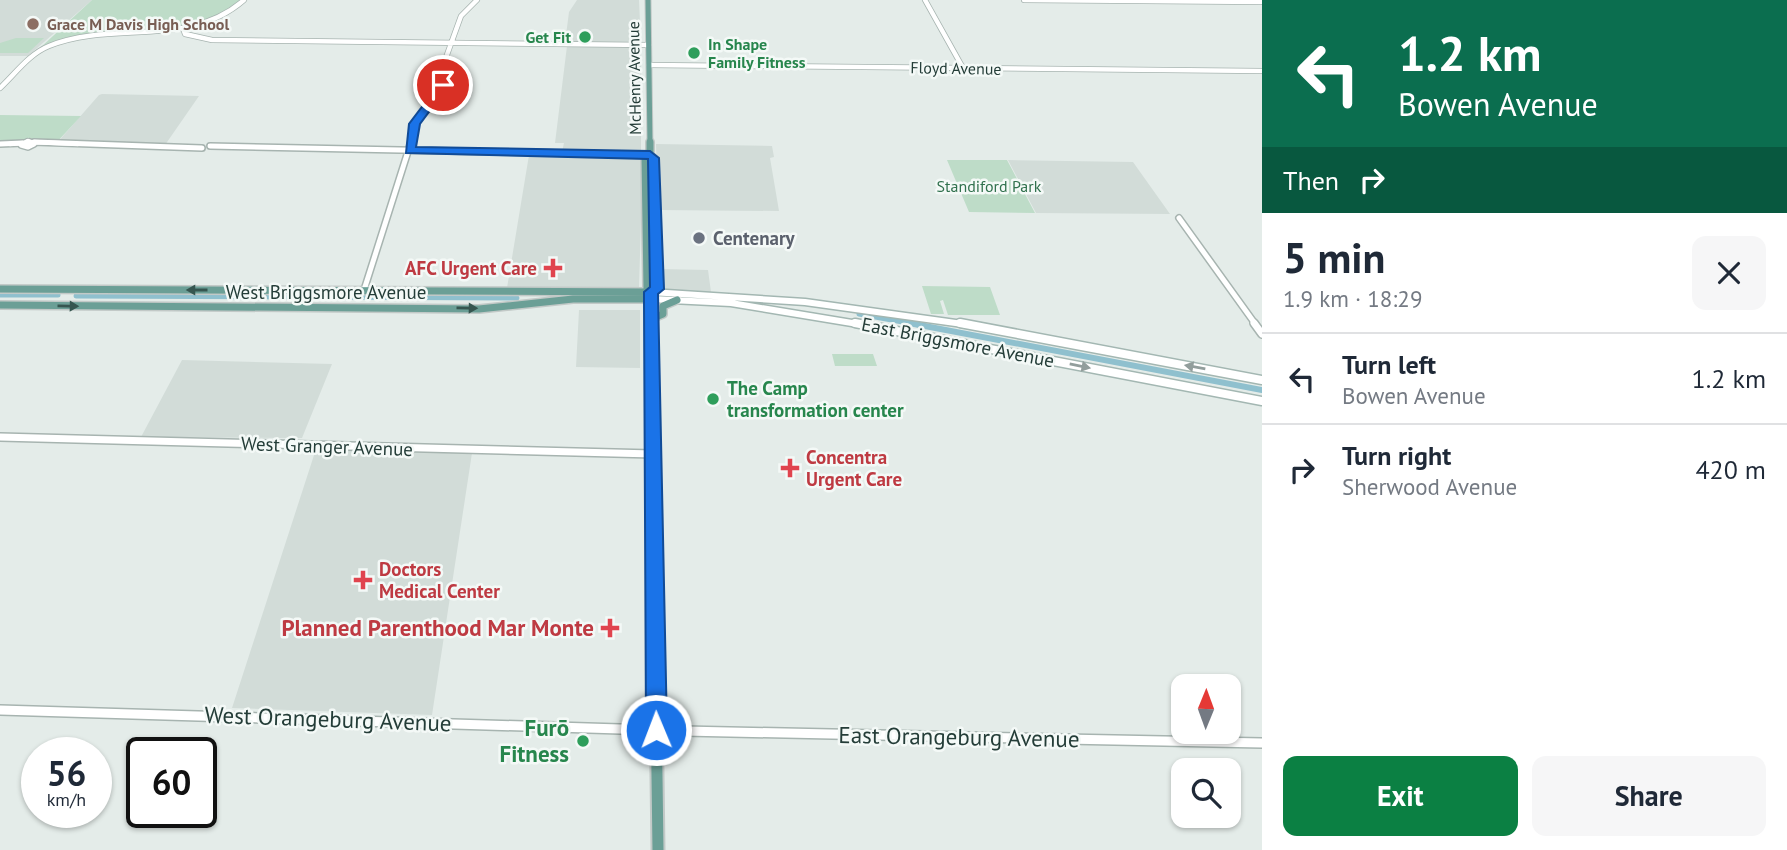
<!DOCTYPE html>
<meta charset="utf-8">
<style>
body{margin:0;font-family:"PT Sans",sans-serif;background:#f6f6f7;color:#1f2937;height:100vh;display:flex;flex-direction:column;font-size:26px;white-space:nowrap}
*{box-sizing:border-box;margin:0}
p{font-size:23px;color:#747a83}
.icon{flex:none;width:38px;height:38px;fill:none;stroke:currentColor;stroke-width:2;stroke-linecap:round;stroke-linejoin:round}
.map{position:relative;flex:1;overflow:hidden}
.drawer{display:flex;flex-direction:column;background:#fff;width:525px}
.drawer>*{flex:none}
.guide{background:#0b6e4f;color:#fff;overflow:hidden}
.needle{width:46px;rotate:1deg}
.fabs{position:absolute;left:1171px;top:674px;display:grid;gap:14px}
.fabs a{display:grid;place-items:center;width:70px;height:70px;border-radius:14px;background:#fff;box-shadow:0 2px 5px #0004;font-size:35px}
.speed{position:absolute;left:21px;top:737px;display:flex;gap:14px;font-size:35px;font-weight:700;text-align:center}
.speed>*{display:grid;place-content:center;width:91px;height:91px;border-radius:50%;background:#fff;box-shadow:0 2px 5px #0004;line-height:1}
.speed small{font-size:18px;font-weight:400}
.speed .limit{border:4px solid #111;border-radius:10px;background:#fff;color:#111}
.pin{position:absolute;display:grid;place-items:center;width:60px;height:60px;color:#fff;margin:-30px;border:4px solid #fff;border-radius:50%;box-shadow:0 2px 7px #0007}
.me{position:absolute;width:77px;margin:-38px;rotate:359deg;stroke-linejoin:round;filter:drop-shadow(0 0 5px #0008)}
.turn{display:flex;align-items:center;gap:24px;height:147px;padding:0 21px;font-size:32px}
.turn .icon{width:91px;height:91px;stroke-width:2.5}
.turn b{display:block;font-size:49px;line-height:60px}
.then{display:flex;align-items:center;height:66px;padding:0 21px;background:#0003;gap:14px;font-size:26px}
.round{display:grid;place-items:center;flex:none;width:74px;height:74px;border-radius:14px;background:#f6f6f7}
.head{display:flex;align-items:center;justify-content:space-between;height:119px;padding:0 21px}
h1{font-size:42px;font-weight:600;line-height:52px}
.cta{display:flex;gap:14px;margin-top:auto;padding:14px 21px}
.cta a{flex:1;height:80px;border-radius:14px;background:#0b8043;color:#fff;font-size:28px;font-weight:600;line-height:80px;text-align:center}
.cta a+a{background:#f6f6f7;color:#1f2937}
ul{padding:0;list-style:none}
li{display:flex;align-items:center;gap:21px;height:91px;padding:0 21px;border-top:2px solid #e0e1e3}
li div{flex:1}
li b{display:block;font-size:26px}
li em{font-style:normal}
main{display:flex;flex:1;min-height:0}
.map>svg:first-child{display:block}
.built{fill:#d2dcd8}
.green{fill:#bedcc8}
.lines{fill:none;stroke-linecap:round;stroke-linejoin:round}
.canal-far1{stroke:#8fc0ce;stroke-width:5}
.canal{stroke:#8fc0ce;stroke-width:6}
.tertiary-far3-casing{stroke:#a7b4b0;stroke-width:6}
.tertiary-far2-casing{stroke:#a7b4b0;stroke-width:8}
.tertiary-far1-casing{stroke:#a7b4b0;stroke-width:10}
.tertiary-casing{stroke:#a7b4b0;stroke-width:12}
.secondary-far1-casing{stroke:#a3b7b2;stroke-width:9}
.secondary-casing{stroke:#a3b7b2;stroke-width:11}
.primary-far3-casing{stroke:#c2c9c7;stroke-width:7}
.primary-far2-casing{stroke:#c2c9c7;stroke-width:10}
.primary-far1-casing{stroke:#c2c9c7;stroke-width:12}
.primary-casing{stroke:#c2c9c7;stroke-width:15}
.tertiary-far3{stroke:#fff;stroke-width:4.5}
.tertiary-far2{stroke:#fff;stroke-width:5}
.tertiary-far1{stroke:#fff;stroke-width:7}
.tertiary{stroke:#fff;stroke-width:9}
.secondary-far1{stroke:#fff;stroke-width:6}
.secondary{stroke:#fff;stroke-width:8}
.primary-far3{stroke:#6b9f96;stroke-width:5}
.primary-far2{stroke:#6b9f96;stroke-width:7}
.primary-far1{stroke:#6b9f96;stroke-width:9}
.primary{stroke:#6b9f96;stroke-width:11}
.oneway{fill:#365650}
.oneway2{fill:#929e9c}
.route{fill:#1a73e8;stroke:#114b97;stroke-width:2}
.education-dot{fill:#8d6e63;stroke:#f4f9f7;stroke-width:2.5}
.leisure-dot{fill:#2e9e5b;stroke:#f4f9f7;stroke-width:2.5}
.worship-dot{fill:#6b7280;stroke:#f4f9f7;stroke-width:2.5}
.health-dot{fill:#e0444e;stroke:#f4f9f7;stroke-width:2.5}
.labels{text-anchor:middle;stroke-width:5;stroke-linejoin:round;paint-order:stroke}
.far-education-label{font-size:16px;font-weight:bold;fill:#785e54;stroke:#f4f9f7;text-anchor:start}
.far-leisure-label{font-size:16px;font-weight:bold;fill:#27864d;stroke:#f4f9f7;text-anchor:end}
.far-street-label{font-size:16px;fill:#243d38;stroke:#f4f9f7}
.far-park-label{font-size:16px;fill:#31714e;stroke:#f4f9f7}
.worship-label{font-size:19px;font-weight:bold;fill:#5b616d;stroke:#f4f9f7;text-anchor:start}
.health-label{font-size:19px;font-weight:bold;fill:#be3a42;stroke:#f4f9f7;text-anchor:start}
.street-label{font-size:19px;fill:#243d38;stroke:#f4f9f7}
.leisure-label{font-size:19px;font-weight:bold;fill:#27864d;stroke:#f4f9f7;text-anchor:start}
.near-health-label{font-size:23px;font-weight:bold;fill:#be3a42;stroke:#f4f9f7;text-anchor:end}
.near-street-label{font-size:23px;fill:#243d38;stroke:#f4f9f7}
.near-leisure-label{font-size:23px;font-weight:bold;fill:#27864d;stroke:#f4f9f7;text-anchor:end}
</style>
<main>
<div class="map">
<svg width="1262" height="850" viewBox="0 0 1262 850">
<rect width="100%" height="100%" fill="#e4ece9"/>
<path class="built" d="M0 0H92L28 56H0Z
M577 0H639L641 44 565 43 569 12Z
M567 46 641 47V153L562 152 564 143H555Z
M99 95 102 94 199 96 165 145 56 144Z
M656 144 772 146 774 157 770 158 779 211 658 210Z
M529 155 643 157 639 288H507Z
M1008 160 1133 162 1170 214 1036 213Z
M659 269 708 270 711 292 660 290Z
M579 310H640V368L576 367Z
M182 360 332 364 302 438 141 437Z
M316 449 472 453 432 715 232 708Z"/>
<path class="green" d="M92 0H241C211 37 136 27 92 33 74 35 57 42 40 48Z
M16 38H44L28 53H0V43Z
M0 115 81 116 56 143H0Z
M947 160H1007L1035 213 969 212Z
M922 286 990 287 1000 315H948L943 300 940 301 944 314H931Z
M832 354H873L877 366H835Z"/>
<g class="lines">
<path class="canal-far1" d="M0 295H58
M76 296 517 298
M859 314 919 325"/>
<path class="canal" d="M909 323 1262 390"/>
<g class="tertiary-far3-casing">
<path id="tertiary-far3" d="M925 0 963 68
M1024 0 1262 2
M183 28 185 34 212 40 649 45
M649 65 1262 71
M0 88C15 74 29 54 49 46 113 20 188 49 244 0
M34 142 78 144
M10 144 23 143
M23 144 28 141 33 144
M411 144 414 124 443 85 444 63 461 16 477 0"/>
</g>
<g class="tertiary-far2-casing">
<path id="tertiary-far2" d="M27 142 21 145 28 147 34 144 30 142
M34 142 202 148
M0 144 23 143
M210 146 650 155
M1179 218 1256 325
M364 290 411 142"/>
</g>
<g class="tertiary-far1-casing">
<path id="tertiary-far1" d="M1254 323 1262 334
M0 437 653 454"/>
</g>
<g class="tertiary-casing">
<path id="tertiary" d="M0 710 684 731 1262 743"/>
</g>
<g class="secondary-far1-casing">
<path id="secondary-far1" d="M651 292 805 302 970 325
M651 299 731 303 864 325"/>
</g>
<g class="secondary-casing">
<path id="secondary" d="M855 323 1262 401
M960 323 1262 380"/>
</g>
<g class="primary-far3-casing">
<path id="primary-far3" d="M648 0 650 144"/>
</g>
<g class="primary-far2-casing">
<path id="primary-far2" d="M650 142V155L653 158 657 289 651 292
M650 155 645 158 647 288 651 292V325
M0 289 651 292
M0 305 479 309 573 299H651
M651 319 663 314V306L677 300"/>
</g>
<g class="primary-far1-casing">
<path id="primary-far1" d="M651 323 654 556"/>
</g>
<g class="primary-casing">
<path id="primary" d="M654 555 658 850"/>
</g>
<use href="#tertiary-far3" class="tertiary-far3"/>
<use href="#tertiary-far2" class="tertiary-far2"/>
<use href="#tertiary-far1" class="tertiary-far1"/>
<use href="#tertiary" class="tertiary"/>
<use href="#secondary-far1" class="secondary-far1"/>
<use href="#secondary" class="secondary"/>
<use href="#primary-far3" class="primary-far3"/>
<use href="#primary-far2" class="primary-far2"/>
<use href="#primary-far1" class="primary-far1"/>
<use href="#primary" class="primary"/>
</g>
<defs><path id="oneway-solid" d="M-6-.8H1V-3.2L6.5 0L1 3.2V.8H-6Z" transform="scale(1.75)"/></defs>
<g class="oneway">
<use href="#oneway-solid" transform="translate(197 290) rotate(-180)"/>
<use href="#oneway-solid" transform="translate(68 306) rotate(1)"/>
<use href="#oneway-solid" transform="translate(467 308) rotate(1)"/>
</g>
<g class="oneway2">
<use href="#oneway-solid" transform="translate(1080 366) rotate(11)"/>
<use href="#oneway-solid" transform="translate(1195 367) rotate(-170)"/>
</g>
<path class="route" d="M443 82 449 85 420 124 416 147 650 151 659 158 664 289 658 294 667 730 664 736 656 739 649 736 646 730 644 301V292L650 287 648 159 406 153 409 124 440 83Z"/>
<circle class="education-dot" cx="33" cy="24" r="7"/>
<g class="leisure-dot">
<circle cx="585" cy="37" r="7"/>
<circle cx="694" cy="53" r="7"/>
<circle cx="713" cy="399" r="7"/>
<circle cx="583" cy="741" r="7"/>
</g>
<circle class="worship-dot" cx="699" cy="238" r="7"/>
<g class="health-dot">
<path d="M549.5 257.5h7v7h7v7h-7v7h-7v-7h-7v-7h7z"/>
<path d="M786.5 457.5h7v7h7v7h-7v7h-7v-7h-7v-7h7z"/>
<path d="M359.5 569.5h7v7h7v7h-7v7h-7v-7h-7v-7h7z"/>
<path d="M606.5 617.5h7v7h7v7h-7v7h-7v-7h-7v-7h7z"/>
</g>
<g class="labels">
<g class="far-education-label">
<text x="47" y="30">Grace M Davis High School</text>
</g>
<g class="far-leisure-label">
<text x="571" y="43">Get Fit</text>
<text x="708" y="50" text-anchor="start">In Shape<tspan x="708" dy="18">Family Fitness</tspan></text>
</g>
<g class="far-street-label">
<text transform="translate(956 68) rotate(1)" y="6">Floyd Avenue</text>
<text transform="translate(634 78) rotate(-91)" y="6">McHenry Avenue</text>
</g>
<g class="far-park-label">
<text x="989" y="192">Standiford Park</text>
</g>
<g class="worship-label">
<text x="713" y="245">Centenary</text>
</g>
<g class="health-label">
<text x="537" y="275" text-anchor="end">AFC Urgent Care</text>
<text x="806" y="464">Concentra<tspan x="806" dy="22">Urgent Care</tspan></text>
<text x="379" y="576">Doctors<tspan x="379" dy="22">Medical Center</tspan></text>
</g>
<g class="street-label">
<text x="326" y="299">West Briggsmore Avenue</text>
<text transform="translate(958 342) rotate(11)" y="7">East Briggsmore Avenue</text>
<text transform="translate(327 446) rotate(2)" y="7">West Granger Avenue</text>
</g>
<g class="leisure-label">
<text x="727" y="395">The Camp<tspan x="727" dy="22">transformation center</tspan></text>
</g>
<g class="near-health-label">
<text x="594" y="636">Planned Parenthood Mar Monte</text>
</g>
<g class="near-street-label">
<text transform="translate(328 719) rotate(2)" y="8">West Orangeburg Avenue</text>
<text transform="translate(959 737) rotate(1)" y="8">East Orangeburg Avenue</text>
</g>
<g class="near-leisure-label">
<text x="569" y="736">Furō<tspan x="569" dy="26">Fitness</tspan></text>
</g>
</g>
</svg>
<div class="fabs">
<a><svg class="needle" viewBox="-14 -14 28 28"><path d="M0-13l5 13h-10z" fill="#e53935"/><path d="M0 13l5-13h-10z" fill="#747a83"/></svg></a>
<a><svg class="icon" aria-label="search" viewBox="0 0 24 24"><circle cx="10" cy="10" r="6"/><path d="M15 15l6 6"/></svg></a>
</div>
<div class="speed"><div>56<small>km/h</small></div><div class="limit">60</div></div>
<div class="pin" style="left:443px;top:85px;background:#d93025"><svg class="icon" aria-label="arrive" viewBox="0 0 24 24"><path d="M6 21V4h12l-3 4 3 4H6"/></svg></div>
<svg class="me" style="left:656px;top:730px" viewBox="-20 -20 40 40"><circle r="17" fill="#1a73e8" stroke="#fff" stroke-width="3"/><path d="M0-11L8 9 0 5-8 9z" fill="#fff"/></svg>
</div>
<section class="drawer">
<div class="guide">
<div class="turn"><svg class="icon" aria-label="left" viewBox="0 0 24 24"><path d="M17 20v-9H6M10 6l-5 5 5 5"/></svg><div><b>1.2 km</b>Bowen Avenue</div></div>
<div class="then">Then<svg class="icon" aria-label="right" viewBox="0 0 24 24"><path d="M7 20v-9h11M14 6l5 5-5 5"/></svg></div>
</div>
<div class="head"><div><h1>5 min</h1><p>1.9 km · 18:29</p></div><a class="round"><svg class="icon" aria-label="close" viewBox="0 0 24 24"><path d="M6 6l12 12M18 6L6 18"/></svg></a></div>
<ul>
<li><svg class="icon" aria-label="left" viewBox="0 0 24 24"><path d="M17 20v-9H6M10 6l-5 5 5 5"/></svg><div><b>Turn left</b><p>Bowen Avenue</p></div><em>1.2 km</em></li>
<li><svg class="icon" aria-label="right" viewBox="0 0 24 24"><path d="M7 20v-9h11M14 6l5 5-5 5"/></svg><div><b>Turn right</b><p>Sherwood Avenue</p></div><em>420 m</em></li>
</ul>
<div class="cta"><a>Exit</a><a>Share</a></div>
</section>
</main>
